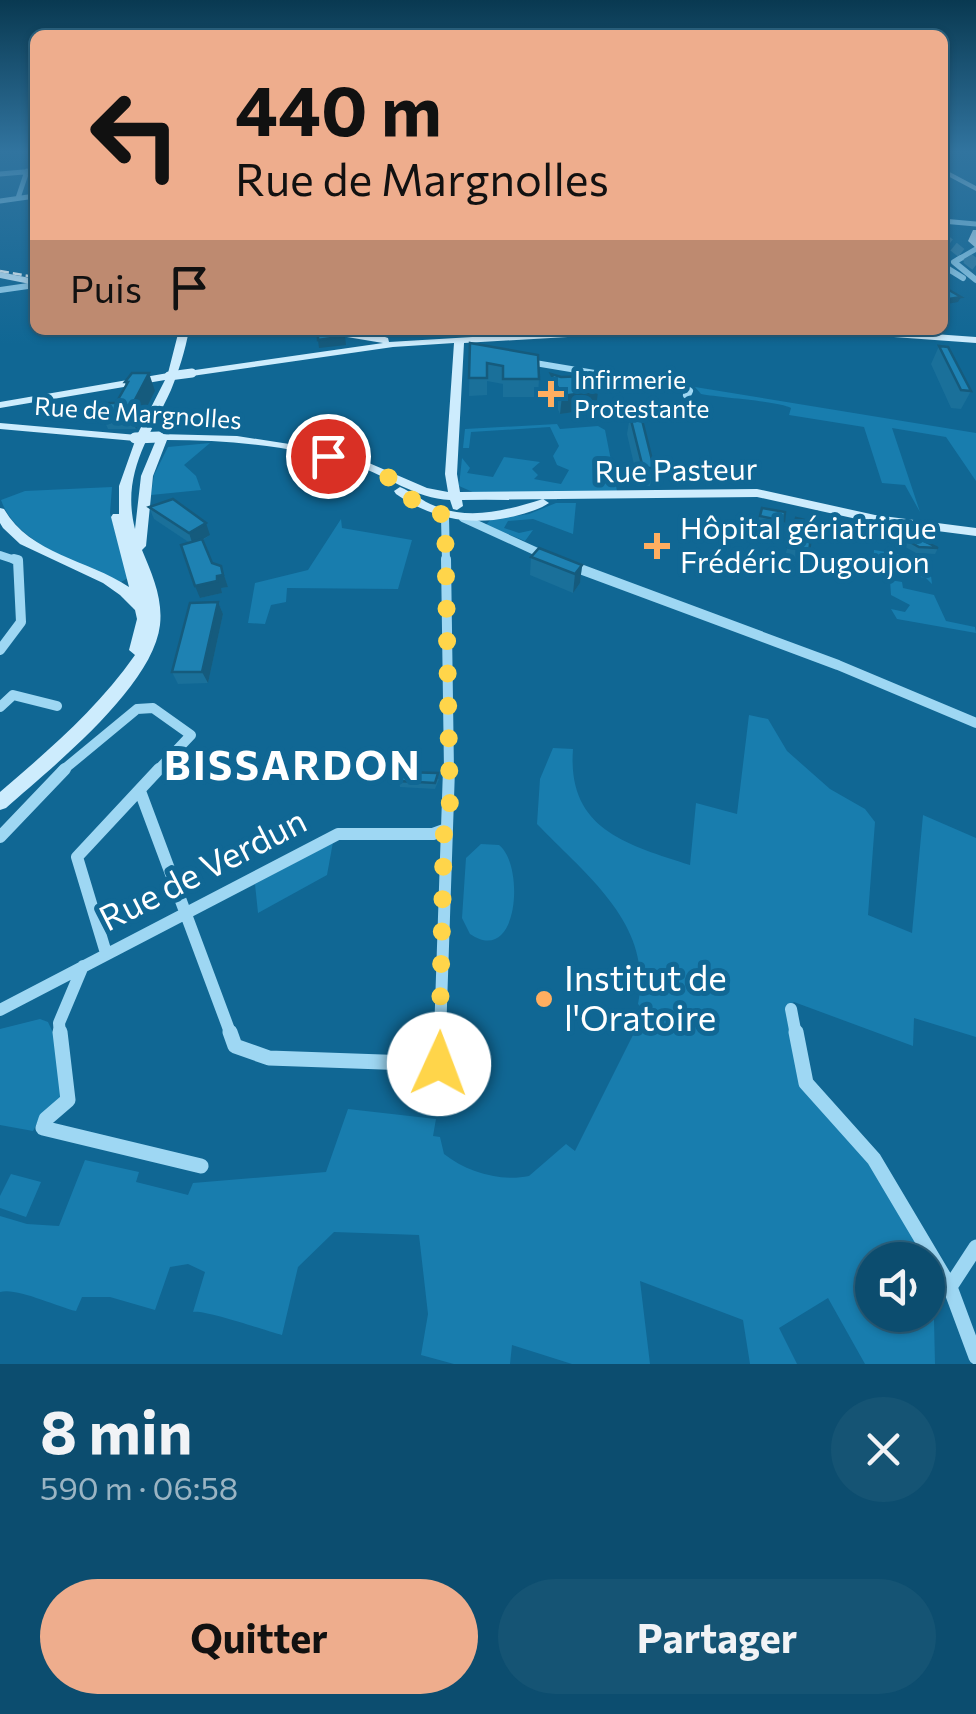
<!DOCTYPE html>
<html lang="fr">
<meta charset="utf-8">
<style>
body{margin:0;font-family:Commissioner,sans-serif;background:#155474;color:#f1f3f6;height:100vh;display:flex;flex-direction:column;font-size:38px;white-space:nowrap}
*{box-sizing:border-box;margin:0}
p{font-size:32px;color:#9ab4c3}
.icon{flex:none;width:55px;height:55px;fill:none;stroke:currentColor;stroke-width:2;stroke-linecap:round;stroke-linejoin:round}
.map{position:relative;height:1364px;overflow:hidden}
.sheet{display:flex;flex-direction:column;background:#0c4d6f;flex:1}
.sheet>*{flex:none}
.top-card{position:absolute;left:30px;top:30px;width:918px;height:305px;border-radius:15px;box-shadow:0 2px 8px #0004,0 0 0 2px #2c6482;background:#eead8d;color:#111;overflow:hidden}
.buttons{position:absolute;left:855px;top:1242px;display:grid;gap:20px}
.buttons a{display:grid;place-items:center;width:90px;height:90px;border-radius:50%;background:#0c4d6f;box-shadow:0 2px 8px #0004,0 0 0 2px #2c6482;font-size:50px}
.pin{position:absolute;display:grid;place-items:center;width:85px;height:85px;color:#fff;margin:-42px;border:5px solid #fff;border-radius:50%;box-shadow:0 2px 10px #0007}
.me{position:absolute;width:110px;margin:-55px;rotate:2deg;stroke-linejoin:round;filter:drop-shadow(0 0 8px #0008)}
.turn{display:flex;align-items:center;gap:35px;height:210px;padding:0 40px;font-size:45px}
.turn .icon{width:130px;height:130px;stroke-width:2.5}
.turn b{display:block;font-size:70px;line-height:85px}
.then{display:flex;align-items:center;height:95px;padding:0 40px;background:#0003;gap:20px;font-size:38px}
.round{display:grid;place-items:center;flex:none;width:105px;height:105px;border-radius:52px;background:#155474}
.head{display:flex;align-items:center;justify-content:space-between;height:170px;padding:0 40px}
h1{font-size:60px;font-weight:700;line-height:75px}
.cta{display:flex;gap:20px;margin-top:auto;padding:20px 40px}
.cta a{flex:1;height:115px;border-radius:60px;background:#eead8d;color:#111;font-size:40px;font-weight:700;line-height:115px;text-align:center}
.cta a+a{background:#155474;color:#f1f3f6}
.map>svg:first-child{display:block}
.green{fill:#187dae}
.lines{fill:none;stroke-linecap:round;stroke-linejoin:round}
.highway-tunnel-far1{stroke:#347ea4;stroke-width:10;stroke-dasharray:10 5;stroke-linecap:butt}
.highway-tunnel{stroke:#347ea4;stroke-width:12;stroke-dasharray:12 6;stroke-linecap:butt}
.street-far5{stroke:#9ed7f3;stroke-width:5}
.street-far4{stroke:#9ed7f3;stroke-width:6}
.street-far3{stroke:#9ed7f3;stroke-width:8}
.street-far2{stroke:#9ed7f3;stroke-width:10}
.street-far1{stroke:#9ed7f3;stroke-width:12}
.street{stroke:#9ed7f3;stroke-width:15}
.secondary{fill:#cdecfd;fill-rule:evenodd}
.rail{stroke:#fff;stroke-width:2.5;stroke-dasharray:9 4;stroke-linecap:butt}
.secondary-bridge-far1{stroke:#cdecfd;stroke-width:9}
.secondary-bridge{stroke:#cdecfd;stroke-width:11}
.wall{fill:#1a709a}
.shaded-wall{fill:#155b7d}
.building{fill:#1e82b3;stroke:#155b7d;stroke-width:2.5}
.route{stroke:#ffd54a;stroke-width:18;stroke-dasharray:0 32.4}
.poi-dot{fill:#ffae60;stroke:#106794;stroke-width:4}
.labels{text-anchor:middle;stroke-width:10;stroke-linejoin:round;paint-order:stroke}
.far-poi-label{font-size:25px;fill:#fff;stroke:#106794;text-anchor:start}
.far-street-label{font-size:25px;fill:#fff;stroke:#106794}
.street-label{font-size:30px;fill:#fff;stroke:#106794}
.poi-label{font-size:30px;fill:#fff;stroke:#106794;text-anchor:start}
.near-street-label{font-size:35px;fill:#fff;stroke:#106794}
.near-poi-label{font-size:35px;fill:#fff;stroke:#106794;text-anchor:start}
.district-label{font-size:40px;font-weight:bold;letter-spacing:2.5px;fill:#fff;stroke:#106794}
</style>
<div class="map">
<svg width="976" height="1364" viewBox="0 0 976 1364">
<rect width="100%" height="100%" fill="#106794"/>
<path class="green" d="M695 387 976 433V481L946 437 892 428 920 512 905 485 882 483 864 427 789 415 791 408C779 401 722 398 701 394Z
M557 424 560 429 598 426 605 430 617 491 475 493 459 486 462 458 470 468 467 473 493 477 504 457 540 462 532 469 538 475 534 479 561 484 569 470 557 465 553 456 559 446 550 427 471 432 469 448H463L465 429Z
M210 443 184 465 196 476 201 490 151 495 154 475 168 447Z
M112 487 110 513 128 578 121 582C81 564 16 544 1 500L25 491Z
M556 503H576L573 534 533 519 508 521 504 528 519 533 533 530 525 541 486 525 490 520 529 514Z
M341 519 342 528 412 540 398 589 287 588 286 602 271 605 265 624 248 623 255 583 308 570Z
M874 550 929 559 932 584 926 578 881 570 879 577 873 576Z
M890 580 902 582 903 588 934 595 946 621 975 627 976 633 897 619 891 609 905 612 910 605 891 595Z
M749 715 768 719 787 751 830 789 865 809 875 822 868 915 912 933 923 815 976 838V1037L914 1018 913 1046 794 1002 785 1007 801 1080 855 1141 923 1254V1260H872V1315H928V1284L934 1320 935 1364H865L828 1298 779 1328 797 1364H750L743 1320 640 1281 650 1364H572L512 1345 510 1364H454L421 1355 428 1314 419 1235 334 1232 298 1267 282 1335C263 1330 206 1310 193 1312L205 1272 188 1264 170 1267 155 1310 110 1297H82L76 1311C55 1306 16 1287 0 1292V1216L27 1224 59 1226 85 1160 139 1172 136 1182 188 1195 193 1183 326 1172 348 1109 436 1119 433 1136 440 1137 444 1154C467 1172 500 1182 529 1176L566 1144 575 1151 645 1011 638 1004C654 925 587 876 537 824L540 779 553 748 573 749C567 829 625 844 690 865L696 803 737 814Z
M333 842 327 875 258 913 255 884Z
M481 844 499 845C525 865 519 967 470 934L462 918 466 858Z
M40 1019 48 1022 56 1039 63 1097 42 1114 33 1131 0 1125V1029Z
M11 1174 41 1182 26 1217 0 1208V1196Z"/>
<g class="lines">
<path class="highway-tunnel-far1" d="M942 237 970 260"/>
<path class="highway-tunnel" d="M967 258 976 265"/>
<path class="street-far5" d="M0 174 35 171
M18 198 27 171
M0 201 35 196
M942 221 976 224
M957 260 976 249"/>
<path class="street-far4" d="M961 258 954 262 976 280
M942 265 963 278
M0 290 35 285
M529 362 684 388 688 394"/>
<path class="street-far3" d="M687 395 689 391
M445 517 446 561
M463 518 546 556
M0 555 18 561"/>
<path class="street-far2" d="M446 559 449 771
M572 566 838 665 976 723
M0 650 21 622 18 560 14 559
M0 707 13 695 57 706
M62 771 137 709 153 708 191 735 157 771"/>
<path class="street-far1" d="M140 791 231 1035
M0 837 65 769
M106 953 77 857 159 769
M791 1009 796 1035
M0 1010 338 834H433L444 830
M60 1035 59 1023 83 966
M440 1035 449 769"/>
<path class="street" d="M60 1032 68 1100 46 1119 43 1128 201 1166
M230 1032 235 1046 269 1058 439 1064 440 1032
M796 1032 806 1083 874 1159 950 1287 976 1357
M950 1287 976 1247"/>
<path class="secondary" d="M942 168 976 186V191L942 173Z
M973 230H976V248L968 241Z
M0 272 35 279V285L0 278Z
M179 330H189C185 351 179 370 171 390 149 438 121 474 135 529L141 476 156 440 153 437 159 434 237 436 315 448 369 463 427 488 448 492 445 474 454 343 393 347 192 376 188 375V371L383 343 323 333 318 330H341L385 337 388 338 389 342 587 330H641L636 333 464 343 457 474 460 492 757 489 875 515 976 528V536L875 523 757 497 462 500 463 506 457 510 453 509 450 500C416 499 386 475 354 465 294 446 230 440 167 440L153 476 146 546 142 550C152 574 163 598 160 625 153 687 51 768 6 808L0 810V792C49 750 97 709 135 655L129 650 137 619 135 610 120 595 103 583 20 544 3 528 0 523V508L4 509C31 555 87 559 129 587L111 517 113 514H119V486L135 441 0 429V423L137 435 165 380 0 408V402L168 373Z
M834 330H878L976 337V343L839 333Z
M400 487C412 492 422 501 435 506 471 521 507 510 543 499L549 503C540 509 530 512 519 515 474 527 434 520 396 494L394 491Z"/>
<path class="rail" d="M0 271 35 277"/>
<path class="secondary-bridge-far1" d="M169 376 192 373"/>
<path class="secondary-bridge" d="M135 438 159 437"/>
</g>
<path class="wall" d="M470 343 539 379 538 397H503V384L487 381V395L469 396Z
M939 346 971 391 961 409 951 408 931 364Z
M551 374 596 409 560 414 550 392Z
M125 382 155 391 136 429H108L100 411 116 403 126 386Z
M630 416 654 468 650 486H639L627 434Z
M149 507 210 535 203 540 212 563 221 566 228 587 221 588 222 593 200 598 190 543 154 519Z
M762 508 784 521 780 530 757 525Z
M796 518 809 552 805 561 785 556Z
M903 538 938 548 935 554 916 553 900 544Z
M531 557 582 565 580 583 573 593 530 575Z
M218 602 223 614 208 683 178 684 172 672Z
M439 779 435 789 400 787 399 781Z"/>
<path class="shaded-wall" d="M961 297 958 302 947 304 949 299Z
M345 336 346 345 319 348 318 340Z
M149 373 155 391 136 429 129 411Z
M598 391 596 409 560 414 562 396Z
M206 523 210 535 193 545 189 533Z
M582 565 580 583 573 593 575 574Z
M221 566 228 587 221 588 222 593 200 598 195 586 217 576Z
M218 602 223 614 208 683 202 672Z"/>
<path class="building" d="M942 286 961 297 949 299 942 294Z
M318 330 345 332V336L318 340Z
M470 343 538 355 539 379H503V366L487 363V378H469Z
M939 346 948 347 971 391 961 390Z
M132 373H149L129 411H100L106 403H116L128 382H125Z
M551 374 561 377 590 376 598 391 562 396Z
M630 416H641L654 468H643Z
M173 499 206 523 189 533 149 507Z
M762 508 785 512 784 521 760 516Z
M796 518 813 522 809 552 788 547Z
M903 538 920 539 938 548 919 547Z
M202 539 212 563 221 566 223 575 217 576V581L195 586 181 545Z
M539 548 582 565 575 574 531 557Z
M218 602 202 672H172L190 603Z
M401 772 438 773 435 783 399 781Z"/>
<linearGradient id="sky" x2="0" y2="1"><stop stop-color="#093951"/><stop offset="0.44" stop-color="#31749f"/><stop offset="1" stop-color="#31749f" stop-opacity="0"/></linearGradient>
<rect width="976" height="344" fill="url(#sky)"/>
<g class="lines">
<path class="route" d="M328 456 384 473 409 498 445 516 450 814 444 830 439 1064"/>
</g>
<g class="poi-dot">
<path d="M546 379h10v10h10v10h-10v10h-10v-10h-10v-10h10z"/>
<path d="M652 531h10v10h10v10h-10v10h-10v-10h-10v-10h10z"/>
<circle cx="544" cy="999" r="10"/>
</g>
<g class="labels">
<g class="far-poi-label">
<text x="574" y="389">Infirmerie<tspan x="574" dy="29">Protestante</tspan></text>
</g>
<g class="far-street-label">
<text transform="translate(138 413) rotate(4)" y="9">Rue de Margnolles</text>
</g>
<g class="street-label">
<text transform="translate(676 471) rotate(-1)" y="10">Rue Pasteur</text>
</g>
<g class="poi-label">
<text x="680" y="539">Hôpital gériatrique<tspan x="680" dy="34">Frédéric Dugoujon</tspan></text>
</g>
<g class="near-street-label">
<text transform="translate(203 870) rotate(-27)" y="12">Rue de Verdun</text>
</g>
<g class="near-poi-label">
<text x="564" y="991">Institut de<tspan x="564" dy="40">l'Oratoire</tspan></text>
</g>
<g class="district-label">
<text x="293" y="780">BISSARDON</text>
</g>
</g>
</svg>
<div class="buttons">
<a><svg class="icon" aria-label="sound" viewBox="0 0 24 24"><path d="M4 9h4l5-4v14l-5-4H4zM17 9q2 3 0 6"/></svg></a>
</div>
<div class="pin" style="left:328px;top:456px;background:#d93025"><svg class="icon" aria-label="arrive" viewBox="0 0 24 24"><path d="M6 21V4h12l-3 4 3 4H6"/></svg></div>
<svg class="me" style="left:439px;top:1064px" viewBox="-20 -20 40 40"><circle r="19" fill="#fff"/><path d="M0-13L10 11 0 6-10 11z" fill="#ffd54a"/></svg>
<div class="top-card">
<div class="turn"><svg class="icon" aria-label="left" viewBox="0 0 24 24"><path d="M17 20v-9H6M10 6l-5 5 5 5"/></svg><div><b>440 m</b>Rue de Margnolles</div></div>
<div class="then">Puis<svg class="icon" aria-label="arrive" viewBox="0 0 24 24"><path d="M6 21V4h12l-3 4 3 4H6"/></svg></div>
</div>
</div>
<section class="sheet">
<div class="head"><div><h1>8 min</h1><p>590 m · 06:58</p></div><a class="round"><svg class="icon" aria-label="close" viewBox="0 0 24 24"><path d="M6 6l12 12M18 6L6 18"/></svg></a></div>
<div class="cta"><a>Quitter</a><a>Partager</a></div>
</section>
